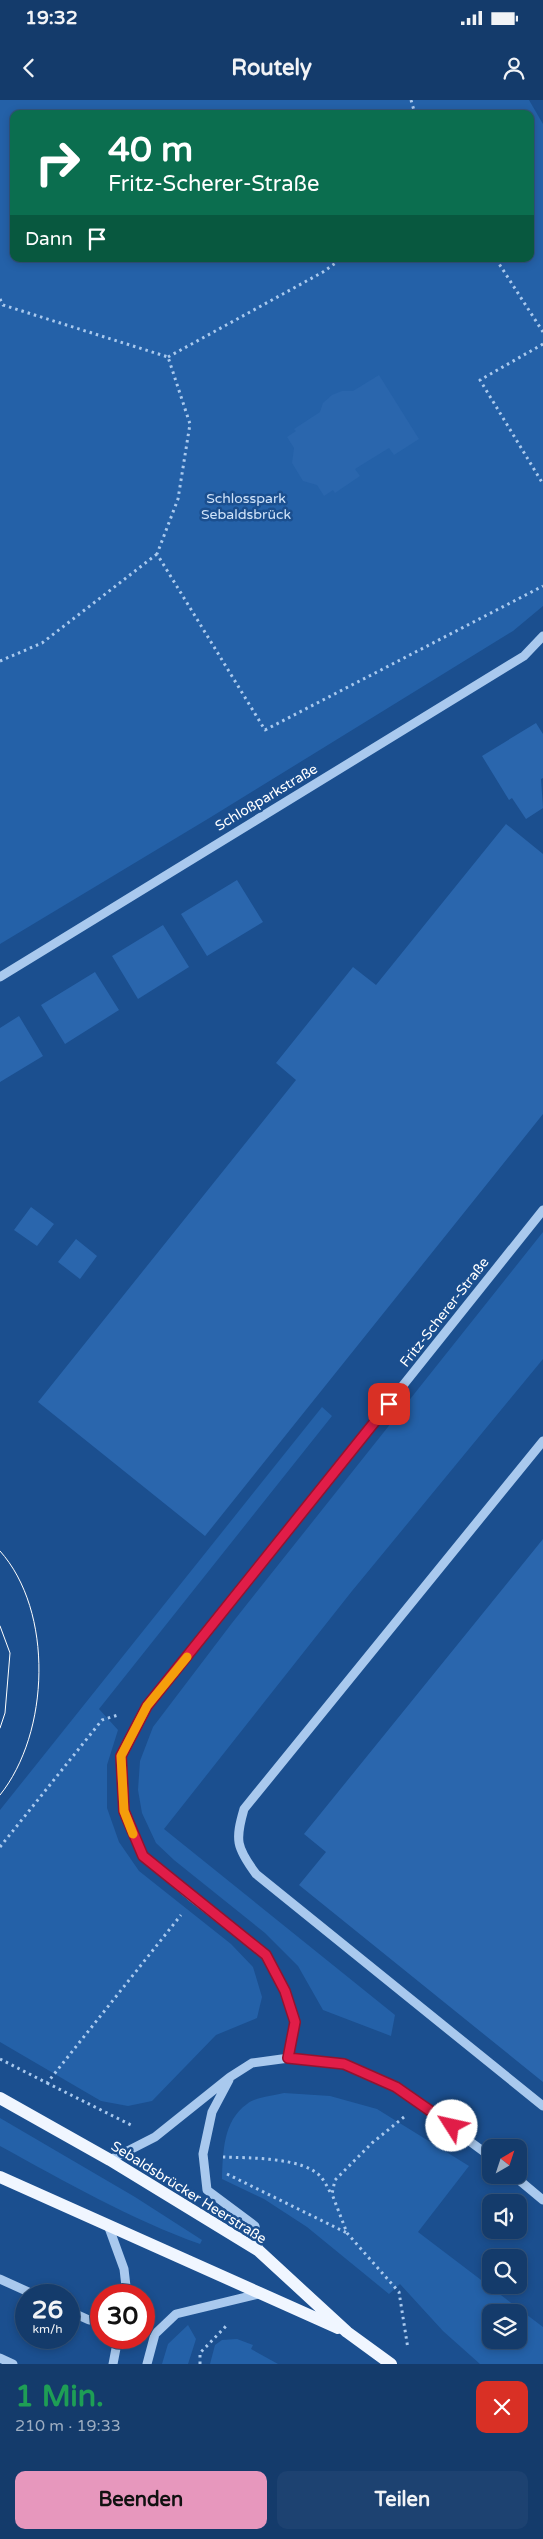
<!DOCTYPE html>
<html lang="de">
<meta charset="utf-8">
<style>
body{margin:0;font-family:"Varela Round",sans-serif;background:#1d4271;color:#f1f3f6;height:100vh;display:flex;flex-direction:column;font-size:19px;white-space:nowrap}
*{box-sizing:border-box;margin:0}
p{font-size:16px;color:#9dadc1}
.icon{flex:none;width:28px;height:28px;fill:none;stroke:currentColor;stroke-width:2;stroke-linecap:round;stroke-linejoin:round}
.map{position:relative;height:2264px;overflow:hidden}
.side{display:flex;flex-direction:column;background:#143b6b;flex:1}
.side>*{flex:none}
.guide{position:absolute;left:10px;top:10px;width:524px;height:152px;border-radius:10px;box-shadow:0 2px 8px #0003,0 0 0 1px #33557e;background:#0b6e4f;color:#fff;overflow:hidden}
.needle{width:32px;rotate:39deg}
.fabs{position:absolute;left:482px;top:2039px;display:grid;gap:10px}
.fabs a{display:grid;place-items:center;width:45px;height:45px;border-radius:10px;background:#143b6b;box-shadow:0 2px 8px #0003,0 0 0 1px #33557e;font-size:25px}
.speed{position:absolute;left:15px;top:2184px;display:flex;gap:10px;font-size:25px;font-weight:700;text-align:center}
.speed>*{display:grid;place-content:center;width:65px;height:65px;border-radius:50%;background:#143b6b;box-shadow:0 2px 8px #0003,0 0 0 1px #33557e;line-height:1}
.speed small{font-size:12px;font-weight:400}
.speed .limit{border:8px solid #d22;background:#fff;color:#111}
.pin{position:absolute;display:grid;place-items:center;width:42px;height:42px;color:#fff;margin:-21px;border-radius:10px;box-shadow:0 2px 8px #0006}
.me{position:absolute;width:55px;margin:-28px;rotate:305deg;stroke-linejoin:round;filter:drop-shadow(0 0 4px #0008)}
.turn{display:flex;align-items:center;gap:18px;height:105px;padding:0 15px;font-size:22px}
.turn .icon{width:65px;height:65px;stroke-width:2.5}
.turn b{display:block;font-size:35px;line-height:42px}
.then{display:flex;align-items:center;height:48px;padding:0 15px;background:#0003;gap:10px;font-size:19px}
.round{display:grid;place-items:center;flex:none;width:52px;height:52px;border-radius:10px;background:#1d4271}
.head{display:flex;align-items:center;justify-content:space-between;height:85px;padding:0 15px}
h1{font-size:30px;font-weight:700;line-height:38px;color:#1e9e55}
.cta{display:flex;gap:10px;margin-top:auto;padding:10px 15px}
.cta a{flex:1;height:58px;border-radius:10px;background:#e797bd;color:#111;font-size:20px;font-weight:700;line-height:58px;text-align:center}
.cta a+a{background:#1d4271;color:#f1f3f6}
.status{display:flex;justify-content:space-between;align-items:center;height:35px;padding:0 25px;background:#143b6b;direction:ltr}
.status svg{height:14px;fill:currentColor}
header{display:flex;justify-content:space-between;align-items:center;height:65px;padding:0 15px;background:#143b6b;font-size:22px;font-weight:700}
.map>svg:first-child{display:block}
.green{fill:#2461a8;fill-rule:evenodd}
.building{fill:#2a66ad}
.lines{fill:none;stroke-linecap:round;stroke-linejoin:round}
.path{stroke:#a9c9ee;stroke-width:3;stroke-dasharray:2.5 4;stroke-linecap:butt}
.minor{stroke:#a9c9ee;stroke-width:9}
.major{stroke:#f0f6ff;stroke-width:12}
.tram{stroke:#fff;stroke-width:1}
.route-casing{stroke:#92132f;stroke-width:12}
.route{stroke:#e11d48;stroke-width:9}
.slow{stroke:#f59e0b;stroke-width:9}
.labels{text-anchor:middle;stroke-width:5;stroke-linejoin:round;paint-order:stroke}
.park-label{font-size:14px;fill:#cfe3fa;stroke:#1b4f8f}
.street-label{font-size:14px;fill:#fff;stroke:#1b4f8f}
</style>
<div class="status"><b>19:32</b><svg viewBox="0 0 49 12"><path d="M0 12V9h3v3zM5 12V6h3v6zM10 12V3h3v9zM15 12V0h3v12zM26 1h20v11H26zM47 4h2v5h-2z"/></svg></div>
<header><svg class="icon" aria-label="back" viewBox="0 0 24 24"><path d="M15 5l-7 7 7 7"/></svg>Routely<svg class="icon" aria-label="person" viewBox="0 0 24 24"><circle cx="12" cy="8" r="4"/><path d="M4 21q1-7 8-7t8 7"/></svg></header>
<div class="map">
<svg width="543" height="2264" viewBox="0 0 543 2264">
<rect width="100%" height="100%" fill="#1b4f8f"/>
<path class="green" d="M0 0H529L543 24V506L513 531 211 717 0 844ZM14 14H530V159H14Z
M543 1132V1259L352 1491 164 1729 395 1915 391 1936 323 1910 298 1866 265 1833 174 1760 156 1743 142 1713 138 1690 140 1661 153 1627 232 1523Z
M322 1307 332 1316 99 1609 118 1630 107 1665V1708L119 1742 139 1771 231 1844 253 1867 262 1897 257 1918 216 1935 152 2001 128 2006 101 2001 0 1942V1710Z
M284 1993 330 1996 377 2009 469 2066 418 2132 543 2227V2264H480L443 2231 400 2184 389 2194 307 2127 264 2099 222 2079C223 2052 223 2021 247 2004 255 1997 273 1996 284 1993ZM519 2212V2240H491V2212Z
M0 2018 135 2097 202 2140 200 2144C130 2119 64 2081 0 2046Z
M188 2225 196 2239 188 2264H162L168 2244Z
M237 2239 253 2245 251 2249 278 2264H210L215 2245 222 2240Z"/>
<path class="building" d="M379 275 419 339 394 355 389 348 355 369 360 376 335 393 333 390 324 396 317 385 303 381 292 363 294 348 287 337 296 331 294 329 320 312 323 303 332 295 342 291H353Z
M536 623 543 634V678L541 679 543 708 526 719 512 698 509 700 482 656Z
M506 724 543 754V1014L205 1436 38 1302 296 980 276 963 353 867 376 885Z
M237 780 263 822 207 856 181 814Z
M163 825 189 867 138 899 112 856Z
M95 872 119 910 65 944 41 905Z
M19 916 43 956 0 982V928Z
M31 1107 54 1124 37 1146 14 1130Z
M76 1139 97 1156 80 1179 58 1162Z
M543 1439V1982L299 1785 326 1752 304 1734Z"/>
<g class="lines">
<path class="path" d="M411 0 415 14
M496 159 543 232
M0 199 3 205 168 257 190 324 178 399 157 454 265 630 543 486
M543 244 480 280 543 384
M168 257 323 172 341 159
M0 561 42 543 157 454
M0 1747 102 1620 118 1615
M0 1959 47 1983 181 1815
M47 1983 133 2026
M404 2017 372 2043 335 2080 332 2094 347 2133 399 2192 408 2249
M223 2057C248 2058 304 2057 321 2077 325 2082 328 2088 331 2094
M227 2074 347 2133
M200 2264V2253L228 2224"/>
<path class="minor" d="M0 877 524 556 543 536
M543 1341 244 1709C235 1740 236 1747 256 1774L543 2006
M289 1958 295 1922 285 1891 266 1855 194 1799 143 1756 124 1711 121 1655 147 1606 543 1110
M229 1980 212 2012 203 2054 207 2090 255 2126 259 2151
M110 2060 155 2037 230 1977 252 1963 289 1958 344 1964 396 1987 491 2057
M513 2075 543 2100
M108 2125 124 2169 127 2195
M0 2179 35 2195
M69 2211 89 2220
M0 2258 13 2264
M113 2264 118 2238
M147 2264 155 2234 176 2214 259 2194"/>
<path class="major" d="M0 1998 110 2060 259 2151 347 2232 391 2264
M0 2077 338 2228"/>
<path class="tram" d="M0 1451C54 1511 50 1633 0 1695
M0 1526 10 1553 5 1613 0 1628"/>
</g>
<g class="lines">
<g class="route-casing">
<path id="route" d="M389 1304 147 1606 121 1656 124 1711 143 1756 266 1855 285 1891 295 1922 288 1958 344 1964 396 1987 452 2026"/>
</g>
<use href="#route" class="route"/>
<path class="slow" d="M133 1734 124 1711 121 1656 147 1606 187 1557"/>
</g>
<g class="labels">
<g class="park-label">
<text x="246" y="403">Schlosspark<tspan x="246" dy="16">Sebaldsbrück</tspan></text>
</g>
<g class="street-label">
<text transform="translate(266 697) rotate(-31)" y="5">Schloßparkstraße</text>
<text transform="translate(444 1212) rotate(-52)" y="5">Fritz-Scherer-Straße</text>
<text transform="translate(189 2092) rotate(32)" y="5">Sebaldsbrücker Heerstraße</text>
</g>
</g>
</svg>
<div class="fabs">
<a><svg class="needle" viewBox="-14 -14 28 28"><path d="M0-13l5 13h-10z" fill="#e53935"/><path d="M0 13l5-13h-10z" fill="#9dadc1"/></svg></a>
<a><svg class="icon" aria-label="sound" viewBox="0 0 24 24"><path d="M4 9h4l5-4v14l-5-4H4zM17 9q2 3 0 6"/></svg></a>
<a><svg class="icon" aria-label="search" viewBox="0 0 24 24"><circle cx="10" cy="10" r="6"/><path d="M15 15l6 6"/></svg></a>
<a><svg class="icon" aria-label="layers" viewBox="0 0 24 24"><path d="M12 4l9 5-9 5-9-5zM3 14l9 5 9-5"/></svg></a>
</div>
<div class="speed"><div>26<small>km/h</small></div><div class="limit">30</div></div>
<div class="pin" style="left:389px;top:1304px;background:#d93025"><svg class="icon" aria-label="arrive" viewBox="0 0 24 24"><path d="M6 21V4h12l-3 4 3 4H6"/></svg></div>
<svg class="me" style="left:452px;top:2026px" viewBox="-20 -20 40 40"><circle r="19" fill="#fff"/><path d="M0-13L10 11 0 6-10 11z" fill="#e11d48"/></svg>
<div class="guide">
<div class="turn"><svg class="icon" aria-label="right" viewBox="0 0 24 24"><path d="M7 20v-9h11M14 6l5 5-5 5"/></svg><div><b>40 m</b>Fritz-Scherer-Straße</div></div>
<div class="then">Dann<svg class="icon" aria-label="arrive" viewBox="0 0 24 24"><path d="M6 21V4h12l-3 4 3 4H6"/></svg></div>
</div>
</div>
<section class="side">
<div class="head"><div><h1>1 Min.</h1><p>210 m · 19:33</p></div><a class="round" style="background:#d93025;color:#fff"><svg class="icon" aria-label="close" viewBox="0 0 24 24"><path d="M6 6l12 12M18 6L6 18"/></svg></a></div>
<div class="cta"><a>Beenden</a><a>Teilen</a></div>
</section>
